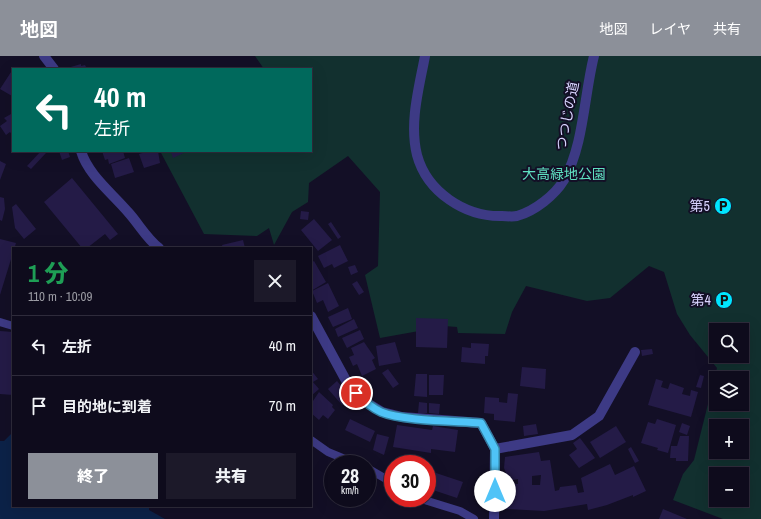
<!DOCTYPE html>
<html lang="ja">
<meta charset="utf-8">
<style>
body{margin:0;font-family:"Archivo Narrow","Noto Sans JP",sans-serif;background:#1c1929;color:#f1f3f6;height:100vh;display:flex;flex-direction:column;font-size:15px;white-space:nowrap}
*{box-sizing:border-box;margin:0}
p{font-size:13px;color:#9b9ba3}
.icon{flex:none;width:22px;height:22px;fill:none;stroke:currentColor;stroke-width:2;stroke-linecap:round;stroke-linejoin:round}
.map{position:relative;flex:1;overflow:hidden}
.sheet{position:absolute;left:12px;top:191px;width:300px;height:260px;display:flex;flex-direction:column;background:#0e0b1c;border-radius:0px;box-shadow:0 4px 16px #0002,0 0 0 1px #2e2b3b}
.sheet>*{flex:none}
.hud{position:absolute;left:12px;top:12px;width:300px;height:84px;border-radius:0px;box-shadow:0 4px 16px #0002,0 0 0 1px #2e2b3b;background:#00695c;color:#fff;overflow:hidden}
.buttons{position:absolute;left:709px;top:267px;display:grid;gap:8px}
.buttons a{display:grid;place-items:center;width:40px;height:40px;border-radius:0px;background:#0e0b1c;box-shadow:0 4px 16px #0002,0 0 0 1px #2e2b3b;font-size:20px}
.speed{position:absolute;left:324px;top:399px;display:flex;gap:8px;font-size:20px;font-weight:700;text-align:center}
.speed>*{display:grid;place-content:center;width:52px;height:52px;border-radius:50%;background:#0e0b1c;box-shadow:0 4px 16px #0002,0 0 0 1px #2e2b3b;line-height:1}
.speed small{font-size:10px;font-weight:400}
.speed .limit{border:6px solid #d22;background:#fff;color:#111}
.pin{position:absolute;display:grid;place-items:center;width:34px;height:34px;color:#fff;margin:-17px;border:2px solid #fff;border-radius:50%;box-shadow:0 1px 4px #0007}
.me{position:absolute;width:44px;margin:-22px;rotate:0deg;stroke-linejoin:round;filter:drop-shadow(0 0 3px #0008)}
.turn{display:flex;align-items:center;gap:14px;height:84px;padding:0 16px;font-size:18px}
.turn .icon{width:52px;height:52px;stroke-width:2.5}
.turn b{display:block;font-size:28px;line-height:34px}
.round{display:grid;place-items:center;flex:none;width:42px;height:42px;border-radius:0px;background:#1c1929}
.summary{display:flex;align-items:center;justify-content:space-between;height:68px;padding:0 16px}
h1{font-size:24px;font-weight:800;line-height:30px;color:#1e9e55}
.action{display:flex;gap:8px;margin-top:auto;padding:8px 16px}
.action a{flex:1;height:46px;border-radius:0px;background:#8c9099;color:#fff;font-size:16px;font-weight:800;line-height:46px;text-align:center}
.action a+a{background:#1c1929;color:#f1f3f6}
ul{padding:0;list-style:none}
li{display:flex;align-items:center;gap:12px;height:60px;padding:0 16px;border-top:1px solid #2e2b3b}
li div{flex:1}
li b{display:block;font-size:15px}
li em{font-style:normal}
header{display:flex;align-items:center;gap:24px;box-sizing:border-box;height:56px;padding:0 20px;background:#8c9099;color:#fff}
header strong{font-size:19px}
nav{display:flex;gap:22px;margin-inline-start:auto;font-size:14px}
.map>svg:first-child{display:block}
.green{fill:#12302f;fill-rule:evenodd}
.water{fill:#0c2248}
.building{fill:#241b47;fill-rule:evenodd}
.lines{fill:none;stroke-linecap:round;stroke-linejoin:round}
.lane{stroke:#3d3a85;stroke-width:8}
.street{stroke:#3d3a85;stroke-width:10}
.route-casing{stroke:#337fa1;stroke-width:10}
.route{stroke:#4fc3f7;stroke-width:7}
.labels{text-anchor:middle;stroke-width:4;stroke-linejoin:round;paint-order:stroke}
.street-label{font-size:14px;fill:#d9d4ff;stroke:#130f26}
.park-label{font-size:14px;fill:#5fe0c0;stroke:#130f26}
.poi-label{font-size:14px;fill:#d9d4ff;stroke:#130f26;text-anchor:end}
</style>
<header>
<strong>地図</strong>
<nav><a>地図</a><a>レイヤ</a><a>共有</a></nav>
</header>
<div class="map">
<svg width="761" height="463" viewBox="0 0 761 463">
<rect width="100%" height="100%" fill="#130f26"/>
<path class="green" d="M255 0H761V463H723L673 444 683 418 694 404 717 312 690 279 677 258 664 216 649 210 610 242 587 245 526 230 512 256 505 278 458 277 457 271 419 268V275L380 282 365 219 378 210 380 136 348 100 309 127 308 146 292 156 274 189 269 172 257 180 204 178 160 95H311V13H264ZM716 274H742V300H716ZM716 322H742V348H716ZM716 370H742V396H716ZM716 418H742V444H716Z"/>
<path class="water" d="M13 376V450H149V454L165 463H0V385H4Z"/>
<path class="building" d="M81 8V10L85 9 86 11H91L92 13H64Z
M13 13V38L12 40 0 33Z
M11 58 13 61V80L10 76 6 79 0 70 7 65 4 62Z
M41 95 46 97 31 113 27 110Z
M59 95H68L70 101 62 104Z
M102 95H123L125 102 109 108 108 103 105 104Z
M149 95H158L160 107 144 112 139 98Z
M175 95H188L173 102 171 96Z
M129 102 134 116 115 122 111 108Z
M0 105 6 108 0 124Z
M72 122 118 178 110 184 105 178 87 192H82L44 146Z
M0 141 4 142 5 153 2 165 0 164Z
M16 148 36 173 24 183 15 172 12 151Z
M301 155 309 156 308 164 300 163Z
M314 163 332 184 318 195 301 174Z
M331 166 341 181 338 183 328 168Z
M0 183 16 187 0 239Z
M243 184 245 192H223L222 189Z
M340 189 348 205 334 212 332 208 324 212 318 200Z
M314 205 326 226 311 235V207Z
M355 209 358 216 351 219 348 211Z
M357 225 364 236 359 239 352 228Z
M328 227 339 250 328 256 323 244 317 247 312 235Z
M348 252 352 263 333 271 328 261Z
M416 262 448 263 447 292 416 291Z
M354 263 358 272 338 281 335 273Z
M360 274 364 283 347 292 342 282Z
M0 275 13 276V339L0 338Z
M364 286 375 302 372 304 376 313 362 320 357 308 353 310 349 301 354 299 351 292Z
M395 286 401 306 379 310 376 290Z
M471 287 489 288 488 300H485V308L461 306 462 291 471 292Z
M652 293 653 298 642 300 641 294Z
M522 311 546 313 545 333 520 330Z
M388 313 399 328 393 332 382 317Z
M311 314 318 323 313 326 319 333 311 340Z
M416 318H427V341L414 340Z
M429 319H444L443 339H429Z
M700 319 704 320 701 332 696 331Z
M656 323 663 325 661 331 668 333 670 327 684 332 682 338 690 340 691 334 698 336 691 361 648 349Z
M337 325 353 344 346 350 344 348 342 349 328 333Z
M319 336 333 349 332 351 335 354 328 363 323 359 319 364 311 357V348Z
M508 337 518 338 515 366 494 364V358L484 357 485 341 499 342V346L507 347Z
M419 346 427 347V357H418Z
M429 347 440 348 439 358 429 357Z
M350 363 375 375 370 386 345 374Z
M657 363 676 369 668 397 657 394 658 392 641 387 648 366 655 368Z
M682 367 690 370 687 379 679 376Z
M536 368 538 378 524 380 523 370Z
M397 369 432 374 433 370 458 374 455 396 431 393V397L393 391Z
M616 370 626 386 600 402 590 386Z
M377 378 389 381 384 399 373 394Z
M680 380H689L688 405H676V402H670L671 390H677Z
M580 382 595 402 579 412 569 399 577 393 573 387Z
M631 391 639 405 635 407 628 393Z
M539 396 541 405 550 404 555 435 559 434 560 431 576 429 578 437 584 436 581 422 610 408 615 419 634 410 646 435 633 441V439L607 449 588 454 587 448 544 455 507 453 510 428H518V423L509 425 504 412 505 401ZM541 419 540 429H532V420Z
M427 414 463 426 457 442 427 432Z
M663 453 687 463H659Z"/>
<g class="lines">
<path class="lane" d="M0 266 13 270
M311 384 328 396 357 408
M367 412 393 427
M418 442 460 455 474 463"/>
<path class="street" d="M44 0 54 13
M425 0C419 32 409 67 417 99 427 136 465 161 502 160 506 160 512 161 517 160 535 155 555 139 564 124 584 89 584 39 594 0
M81 95C88 119 113 138 128 156 139 168 146 182 159 192
M311 260 349 330 364 345 382 356 402 361 481 367 495 393 494 463
M495 393 572 379 599 360 635 296"/>
</g>
<g class="lines">
<g class="route-casing">
<path id="route" d="M356 337C363 344 372 352 381 356 402 365 456 365 481 367L495 393V435"/>
</g>
<use href="#route" class="route"/>
</g>
<defs>
<g id="parking-disc" transform="scale(0.9)"><circle r="9.5" fill="#00e5ff" stroke="#130f26"/><path d="M-3.5-5.5H1a3.5 3.5 0 0 1 0 7H-1V5.5H-3.5ZM-1-3.4V-.6H.8a1.4 1.4 0 0 0 0-2.8Z" fill="#111"/></g>
</defs>
<g fill-rule="evenodd">
<use href="#parking-disc" x="723" y="150"/>
<use href="#parking-disc" x="724" y="244"/>
</g>
<g class="labels">
<g class="street-label">
<text transform="translate(567 60) rotate(-79)" y="5">つつじの道</text>
</g>
<g class="park-label">
<text x="564" y="123">大高緑地公園</text>
</g>
<g class="poi-label">
<text x="710" y="155">第5</text>
<text x="711" y="249">第4</text>
</g>
</g>
</svg>
<div class="buttons">
<a><svg class="icon" aria-label="search" viewBox="0 0 24 24"><circle cx="10" cy="10" r="6"/><path d="M15 15l6 6"/></svg></a>
<a><svg class="icon" aria-label="layers" viewBox="0 0 24 24"><path d="M12 4l9 5-9 5-9-5zM3 14l9 5 9-5"/></svg></a>
<a>+</a>
<a>−</a>
</div>
<div class="speed"><div>28<small>km/h</small></div><div class="limit">30</div></div>
<div class="pin" style="left:356px;top:337px;background:#d93025"><svg class="icon" aria-label="arrive" viewBox="0 0 24 24"><path d="M6 21V4h12l-3 4 3 4H6"/></svg></div>
<svg class="me" style="left:495px;top:435px" viewBox="-20 -20 40 40"><circle r="19" fill="#fff"/><path d="M0-13L10 11 0 6-10 11z" fill="#4fc3f7"/></svg>
<div class="hud">
<div class="turn"><svg class="icon" aria-label="left" viewBox="0 0 24 24"><path d="M17 20v-9H6M10 6l-5 5 5 5"/></svg><div><b>40 m</b>左折</div></div>
</div>
<section class="sheet">
<div class="summary"><div><h1>1 分</h1><p>110 m · 10:09</p></div><a class="round"><svg class="icon" aria-label="close" viewBox="0 0 24 24"><path d="M6 6l12 12M18 6L6 18"/></svg></a></div>
<ul>
<li><svg class="icon" aria-label="left" viewBox="0 0 24 24"><path d="M17 20v-9H6M10 6l-5 5 5 5"/></svg><div><b>左折</b></div><em>40 m</em></li>
<li><svg class="icon" aria-label="arrive" viewBox="0 0 24 24"><path d="M6 21V4h12l-3 4 3 4H6"/></svg><div><b>目的地に到着</b></div><em>70 m</em></li>
</ul>
<div class="action"><a>終了</a><a>共有</a></div>
</section>
</div>
